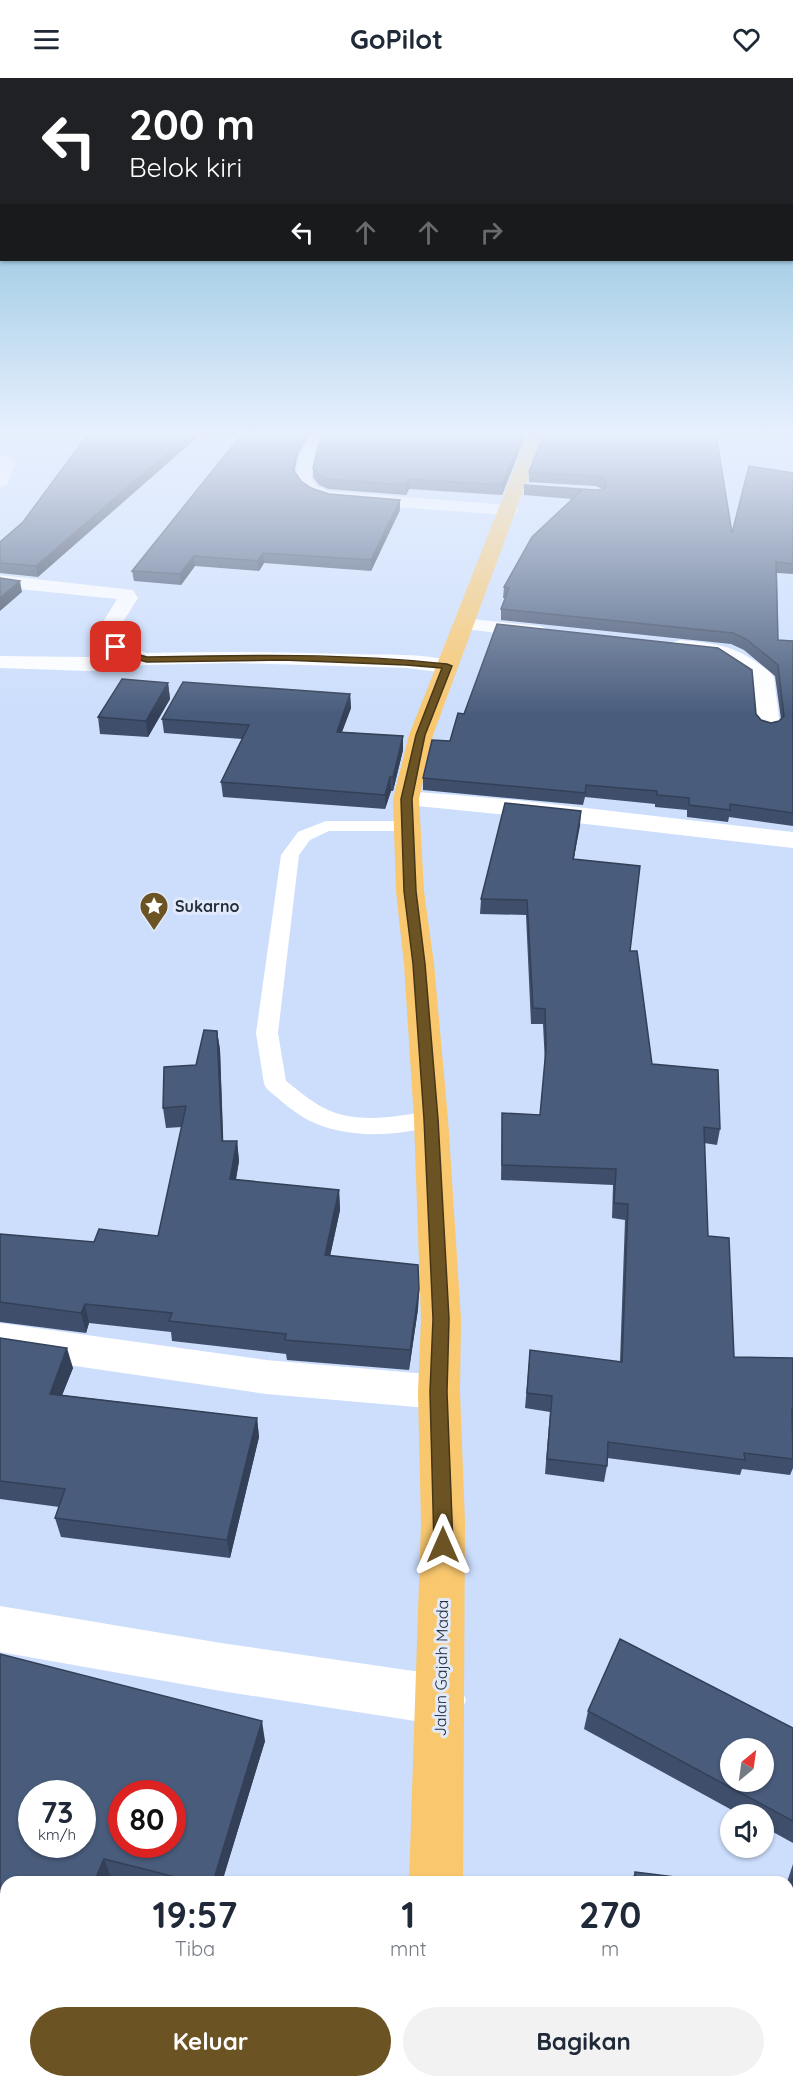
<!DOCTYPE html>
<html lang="id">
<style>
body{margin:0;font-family:Quicksand,sans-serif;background:#f2f2f3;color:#1f2937;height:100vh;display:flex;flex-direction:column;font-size:22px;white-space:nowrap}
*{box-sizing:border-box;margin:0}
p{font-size:20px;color:#747a83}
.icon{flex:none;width:33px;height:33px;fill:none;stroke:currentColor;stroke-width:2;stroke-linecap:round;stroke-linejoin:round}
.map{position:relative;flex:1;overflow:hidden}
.details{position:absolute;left:0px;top:1798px;width:794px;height:212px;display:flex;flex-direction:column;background:#fff;border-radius:18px 18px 0 0;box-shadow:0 2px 4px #0004}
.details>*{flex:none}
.top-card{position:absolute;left:0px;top:0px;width:794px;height:183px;box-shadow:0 2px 4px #0004;background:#202124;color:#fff;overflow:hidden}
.needle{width:39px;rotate:29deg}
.buttons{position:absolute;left:720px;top:1660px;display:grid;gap:12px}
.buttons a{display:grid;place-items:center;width:54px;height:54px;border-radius:50%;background:#fff;box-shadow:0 2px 4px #0004;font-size:30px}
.speed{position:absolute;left:18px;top:1702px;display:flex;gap:12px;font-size:30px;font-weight:700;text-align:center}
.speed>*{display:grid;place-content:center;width:78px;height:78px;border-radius:50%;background:#fff;box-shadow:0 2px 4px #0004;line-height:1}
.speed small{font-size:15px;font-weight:400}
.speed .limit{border:9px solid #d22;background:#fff;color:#111}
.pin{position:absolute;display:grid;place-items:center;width:51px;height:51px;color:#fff;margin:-26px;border-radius:12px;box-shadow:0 3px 9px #0006}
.me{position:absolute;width:66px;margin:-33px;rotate:0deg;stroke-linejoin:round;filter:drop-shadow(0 0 4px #0008)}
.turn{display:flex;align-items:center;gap:21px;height:126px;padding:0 30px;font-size:27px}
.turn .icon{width:78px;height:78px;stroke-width:2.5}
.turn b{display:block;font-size:42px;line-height:51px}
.lanes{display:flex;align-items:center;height:57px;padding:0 30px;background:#0003;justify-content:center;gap:30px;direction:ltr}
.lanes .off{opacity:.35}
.eta{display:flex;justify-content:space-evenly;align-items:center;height:102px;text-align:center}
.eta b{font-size:36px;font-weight:700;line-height:42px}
.primary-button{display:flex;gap:12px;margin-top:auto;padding:12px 30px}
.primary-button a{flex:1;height:69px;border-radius:36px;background:#6c5324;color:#fff;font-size:24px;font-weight:700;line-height:69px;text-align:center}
.primary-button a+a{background:#f2f2f3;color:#1f2937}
header{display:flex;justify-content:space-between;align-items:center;height:78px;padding:0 30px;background:#fff;font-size:27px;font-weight:700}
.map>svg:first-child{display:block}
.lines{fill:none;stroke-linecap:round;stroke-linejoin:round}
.lane{fill:#fff;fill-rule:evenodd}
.street{fill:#fff;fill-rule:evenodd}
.highway{fill:#f8c76e;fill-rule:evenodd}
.wall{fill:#3f4f6b}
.shaded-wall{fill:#334057}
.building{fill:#495c7c;stroke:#334057;stroke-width:1.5;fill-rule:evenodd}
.route{fill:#6c5324;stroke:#463617;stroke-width:1.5}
.labels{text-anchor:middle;stroke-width:6;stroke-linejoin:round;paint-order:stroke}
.poi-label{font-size:16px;font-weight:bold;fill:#252e3c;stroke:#e1eafa;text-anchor:start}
.street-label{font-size:16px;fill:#252e3c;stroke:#e1eafa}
</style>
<header><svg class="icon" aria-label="menu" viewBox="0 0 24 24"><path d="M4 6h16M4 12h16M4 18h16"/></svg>GoPilot<svg class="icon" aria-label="heart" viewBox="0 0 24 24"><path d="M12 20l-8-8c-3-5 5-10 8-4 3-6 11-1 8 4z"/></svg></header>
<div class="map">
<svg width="793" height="2009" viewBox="0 0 793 2009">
<rect width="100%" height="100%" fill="#ccdefc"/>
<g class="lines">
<path class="lane" d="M326 743H407L413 744 416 748 413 752 407 753H329L310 762 299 777 278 955 286 1003C298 1012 310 1023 324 1030 357 1047 397 1038 431 1033L439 1035 443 1041 439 1047C398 1058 347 1062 308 1042 293 1034 280 1022 267 1011L264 1006 256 955 281 777 298 754Z"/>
<path class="street" d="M311 356H326L316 377 311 400 318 409 327 413 509 427 515 428 518 432 515 436 509 437 337 425C318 422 304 418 295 400L300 377Z
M0 376 14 380 16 383 8 405 0 410Z
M0 497 133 512 138 520 121 547 120 559 135 571 147 575C215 573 282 574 349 576 384 577 421 575 455 583L458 588 455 593 447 595 406 590 234 585 147 587 89 593 0 590V578L89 579 115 577 98 561 101 547 117 521 0 509Z
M463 540 539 548 546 550 549 554 546 558 539 560 456 550 453 546 456 542Z
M680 562C721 566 738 568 771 595L774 600 780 648 776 653 768 655 760 653 756 648 752 602 717 579 673 572 669 568 673 564Z
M406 713 517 722 793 754V770L517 738 397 726 393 721 397 716Z
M0 1245 266 1282 439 1297 454 1302 460 1314 454 1326 439 1331 266 1316 0 1277Z
M0 1528 221 1565 441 1597 459 1604 466 1622 459 1640 441 1647 221 1613 0 1574Z"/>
<path class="highway" d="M528 356H544L433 657 419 721 424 813 434 886 448 1041 461 1241 460 1314 465 1445 463 1804H409L421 1445 418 1314 421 1241 414 1041 404 886 396 813 393 721 409 657Z
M390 2004H450L449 2009H389Z"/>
</g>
<path class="wall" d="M88 356 38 499 0 495V464L23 444Z
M324 356H526L502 417 409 411 406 417 328 411 319 407 313 399V390Z
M544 356 732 455 793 395V496L777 495 778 562 793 563V748L729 739 728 744 687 739V732L655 729V726L585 719 583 727 423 712V700L450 663 464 636H756L761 642 771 645 779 643 781 641 775 598 744 572 731 566 501 542V531L505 520H503L504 509 572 421 524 417V407L596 412 603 411 595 408 529 404V394Z
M298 376 294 393 301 403 311 410 329 416 400 432 371 493 264 485 259 493 195 488 181 507 134 503 132 493Z
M168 605 170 621 148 659 100 656 98 639Z
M350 616 351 630 342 654 403 658V672L393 713H391L385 731 223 719 221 704 242 661 164 655 162 641Z
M581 733 574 781 630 873 652 986 720 1051 717 1067 704 1065 708 1158 734 1279 793 1280V1390L790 1397 742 1391 740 1397 607 1380V1388L604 1404 545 1396 550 1334 525 1330 530 1272 620 1284 625 1142 612 1140 613 1107 501 1102 502 1035 540 1037 545 986 543 946H531L526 837 480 836 481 821Z
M217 953 220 972 223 1063H237L239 1083 236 1102 339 1112 340 1132 330 1178 419 1211 418 1231 409 1292 287 1282 286 1276 172 1263 171 1254 89 1245 86 1255 0 1244V1156L94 1164 158 1158 182 1049 166 1050 163 1030 196 987Z
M0 1260 73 1290 62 1317 257 1340 259 1359 230 1480 61 1459 55 1440 59 1429 0 1421Z
M0 1576 265 1663 222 1804H134L111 1799 6 2004H229L227 2009H0Z
M588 1633 793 1650V1765L764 1749V1737H741L584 1651Z
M793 1786V2009H778L777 2004H788L787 1804Z
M635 1794 715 1804H631Z"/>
<path class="shaded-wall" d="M189 356H201L38 499 36 488Z
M304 356H310L298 376 293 400 292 390 298 367Z
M523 356H526L502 417V407Z
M409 401V411L406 417V407Z
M400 422V432L371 493V482Z
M263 475 264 485 259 493 258 483Z
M194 478 195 488 181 507 180 496Z
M20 503 22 514 0 533V520Z
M168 605 170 621 148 659 146 643Z
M350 616 351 630 337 667V654Z
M403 658V672L393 713V699Z
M390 699 391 713 385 731V717Z
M581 733 580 748 571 795 573 781Z
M217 953 220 972 224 1082 222 1063Z
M237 1063 239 1083 232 1121 230 1101Z
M339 1112 340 1132 326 1197 325 1177Z
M419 1211 418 1231 409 1292 410 1272Z
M85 1226 89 1245 86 1255 81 1235Z
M67 1270 73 1290 55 1335 50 1316Z
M257 1340 259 1359 230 1480 227 1462Z
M262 1643 265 1663 222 1804H213Z
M104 1781 111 1799 108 1804H94Z
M220 2004H229L227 2009H219Z"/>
<path class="building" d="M88 356H189L36 488 0 485V464L23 444Z
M242 356H304L298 367 292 390 301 403 311 410 329 416 400 422 371 482 263 475 258 483 194 478 180 496 132 493Z
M324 356H523L502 407 409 401 406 407 327 401 319 398 313 390 318 368Z
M544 356H716L732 455 749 388 793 395V486L776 484 778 562 793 563V735L730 726V732L689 727V720L657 717V713L586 707 585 715 423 700 432 662 450 663 458 635 464 636 497 546 718 570 752 592 756 636 761 642 771 645 779 643 784 638 778 587 746 561 733 555 501 531 509 510 504 509 532 459 582 412 524 407 596 412 604 411 607 405 604 400 596 398 529 394Z
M0 500 20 503 0 520Z
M122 601 168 605 146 643 98 639Z
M183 604 350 616 337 654 403 658 393 699H390L385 717 221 704 249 647 162 641Z
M505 725 581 733 573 781 640 788 630 873H637L652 986 718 992 720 1051 704 1049 708 1158 729 1160 734 1279 793 1280V1331H792L793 1381 744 1375 745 1382 608 1364 607 1388 547 1381 552 1318 527 1315 530 1272 622 1284 628 1126 614 1125 616 1091 502 1087V1035L540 1037 546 971 545 931 533 930 527 822 481 821Z
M204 952 217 953 222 1063H237L230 1101 339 1112 325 1177 418 1187 419 1211 410 1272 285 1262 286 1256 169 1243 172 1235 85 1226 81 1235 0 1224V1156L94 1164 99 1151 158 1158 186 1028 163 1030 164 989 196 987Z
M0 1260 67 1270 50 1316 257 1340 227 1462 55 1440 65 1411 0 1403Z
M620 1561 793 1650V1743L588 1633ZM730 1671H764V1704H730Z
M0 1576 262 1643 213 1804H195L104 1781 94 1804H6V2004H220L219 2009H0ZM32 1716H82V1767H32ZM122 1716H172V1767H122Z
M635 1794 715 1804H635Z
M793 1798V2009H789L788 1991V1814Z"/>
<linearGradient id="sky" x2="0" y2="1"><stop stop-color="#66aecf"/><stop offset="0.56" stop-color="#e8f0fe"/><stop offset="1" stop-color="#e8f0fe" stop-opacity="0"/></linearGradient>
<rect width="793" height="637" fill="url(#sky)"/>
<path class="route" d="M116 566 130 574 147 579C247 577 347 575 447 586L452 588 425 657 412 721 416 813 425 886 438 1041 449 1241 447 1314 453 1467 450 1473 443 1476 436 1473 434 1467 430 1314 433 1241 424 1041 413 886 404 813 401 721 416 657 442 590 406 587 283 582 147 584 124 578 113 571V567Z"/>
<defs>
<g id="sight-pin" transform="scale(1.5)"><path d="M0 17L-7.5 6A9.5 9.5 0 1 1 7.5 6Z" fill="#6c5324" stroke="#e1eafa"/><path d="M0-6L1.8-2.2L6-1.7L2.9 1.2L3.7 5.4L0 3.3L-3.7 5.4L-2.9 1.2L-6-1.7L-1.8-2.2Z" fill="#fff"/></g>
</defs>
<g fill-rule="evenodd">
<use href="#sight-pin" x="154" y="828"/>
</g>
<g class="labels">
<g class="poi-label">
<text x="175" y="834">Sukarno</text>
</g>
<g class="street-label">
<text transform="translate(441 1590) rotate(-89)" y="6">Jalan Gajah Mada</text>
</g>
</g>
</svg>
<div class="buttons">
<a><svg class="needle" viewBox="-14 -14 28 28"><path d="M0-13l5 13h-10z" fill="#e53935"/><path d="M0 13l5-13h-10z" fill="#747a83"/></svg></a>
<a><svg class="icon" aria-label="sound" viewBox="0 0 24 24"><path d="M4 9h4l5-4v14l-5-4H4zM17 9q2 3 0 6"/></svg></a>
</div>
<div class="speed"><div>73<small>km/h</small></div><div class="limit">80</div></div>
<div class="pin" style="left:116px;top:569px;background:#d93025"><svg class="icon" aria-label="arrive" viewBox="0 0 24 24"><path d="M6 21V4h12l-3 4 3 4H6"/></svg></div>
<svg class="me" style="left:443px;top:1467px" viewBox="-20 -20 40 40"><path d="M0-17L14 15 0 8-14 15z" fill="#6c5324" stroke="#fff" stroke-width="4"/></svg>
<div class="top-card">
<div class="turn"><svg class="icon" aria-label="left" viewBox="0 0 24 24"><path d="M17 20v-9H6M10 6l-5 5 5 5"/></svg><div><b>200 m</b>Belok kiri</div></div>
<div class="lanes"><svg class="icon" aria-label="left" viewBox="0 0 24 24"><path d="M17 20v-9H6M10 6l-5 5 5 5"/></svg><svg class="icon off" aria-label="ahead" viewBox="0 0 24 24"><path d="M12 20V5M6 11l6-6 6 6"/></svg><svg class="icon off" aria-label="ahead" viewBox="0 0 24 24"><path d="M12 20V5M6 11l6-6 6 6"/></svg><svg class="icon off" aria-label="right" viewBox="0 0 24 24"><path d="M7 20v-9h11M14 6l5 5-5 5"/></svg></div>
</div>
<section class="details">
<div class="eta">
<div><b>19:57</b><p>Tiba</p></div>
<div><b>1</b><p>mnt</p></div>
<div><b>270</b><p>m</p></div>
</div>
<div class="primary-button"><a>Keluar</a><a>Bagikan</a></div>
</section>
</div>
